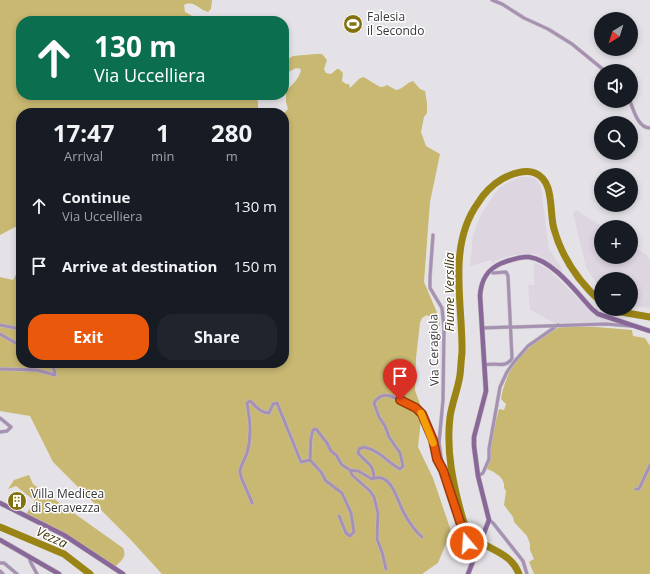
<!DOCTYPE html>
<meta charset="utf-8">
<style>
body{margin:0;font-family:"Open Sans",sans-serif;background:#20242c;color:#f1f3f6;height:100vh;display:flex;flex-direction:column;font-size:15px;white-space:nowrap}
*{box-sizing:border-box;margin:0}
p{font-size:13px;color:#9ea1a6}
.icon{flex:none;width:22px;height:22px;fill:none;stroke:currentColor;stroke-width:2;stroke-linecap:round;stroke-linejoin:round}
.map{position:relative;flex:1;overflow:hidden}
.sheet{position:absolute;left:16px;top:108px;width:273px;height:260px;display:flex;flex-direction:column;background:#171b24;border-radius:16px;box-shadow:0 2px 6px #0003}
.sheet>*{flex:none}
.hud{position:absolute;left:16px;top:16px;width:273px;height:84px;border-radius:16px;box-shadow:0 2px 6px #0003;background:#0b6e4f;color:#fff;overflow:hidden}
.needle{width:26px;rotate:218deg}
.buttons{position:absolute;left:594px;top:12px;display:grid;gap:8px}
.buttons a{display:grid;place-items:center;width:44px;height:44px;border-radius:50%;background:#171b24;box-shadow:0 2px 6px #0003;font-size:20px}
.pin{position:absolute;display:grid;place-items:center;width:34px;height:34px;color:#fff;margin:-41px -17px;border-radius:50% 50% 50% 0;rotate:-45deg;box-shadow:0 0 4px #0007}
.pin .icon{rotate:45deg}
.me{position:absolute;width:44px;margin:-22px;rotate:342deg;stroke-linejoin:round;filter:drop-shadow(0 0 3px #0008)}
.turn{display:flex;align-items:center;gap:14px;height:84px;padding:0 12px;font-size:18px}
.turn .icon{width:52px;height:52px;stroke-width:2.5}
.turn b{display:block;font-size:28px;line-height:34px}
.eta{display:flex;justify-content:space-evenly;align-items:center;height:68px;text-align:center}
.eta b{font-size:24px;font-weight:700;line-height:28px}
.primary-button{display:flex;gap:8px;margin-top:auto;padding:8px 12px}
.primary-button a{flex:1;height:46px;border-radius:16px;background:#ea580c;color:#fff;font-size:16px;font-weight:700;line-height:46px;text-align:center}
.primary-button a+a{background:#20242c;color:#f1f3f6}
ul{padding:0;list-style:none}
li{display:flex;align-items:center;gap:12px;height:60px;padding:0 12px}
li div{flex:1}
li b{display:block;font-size:15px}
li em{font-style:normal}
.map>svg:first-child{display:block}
.built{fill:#ddd6e1}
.green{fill:#c8b872}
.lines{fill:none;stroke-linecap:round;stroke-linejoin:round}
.river{stroke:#9b8416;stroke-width:7}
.street-casing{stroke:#c2c0c4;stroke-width:4}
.secondary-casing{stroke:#c2c0c4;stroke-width:5.5}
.street{stroke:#a791b2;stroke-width:3}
.secondary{stroke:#896899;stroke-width:4.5}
.route-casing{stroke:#983908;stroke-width:10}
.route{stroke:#ea580c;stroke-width:7}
.slow{stroke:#f59e0b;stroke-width:7}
.labels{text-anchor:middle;stroke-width:3;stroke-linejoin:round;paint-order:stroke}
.poi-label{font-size:12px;fill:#373638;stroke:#fff;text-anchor:start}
.street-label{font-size:12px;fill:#373638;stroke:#fff}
.water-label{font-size:13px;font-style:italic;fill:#42390e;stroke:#fff}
</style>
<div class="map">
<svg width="650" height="574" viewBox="0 0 650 574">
<rect width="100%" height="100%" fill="#e5e2e7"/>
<path class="built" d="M521 177H529L536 179 541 187 549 249 560 265 563 273 545 259 535 254 515 255 499 259 492 264 491 260 470 266 473 235 481 214 498 189 509 182Z
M576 210 603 227H601V257H631V245L646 254 650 260V308L631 306V279H601V289L586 268 573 213Z
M534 262 548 269 592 312 610 322 554 323 530 310 528 285H534Z"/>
<path class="green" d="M0 0H212L211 9 208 12C199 10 194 0 184 5L185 12 194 17 195 21H21V95H255L258 102V113H21V200L17 203 21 224 0 235Z
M316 54H322L327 60 324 69 326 73 331 74 337 69H339L343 73 342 81 346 84H349L350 88 359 79 363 77C366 78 379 87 381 87 383 87 385 86 387 85L396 90C403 89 406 83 413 81L420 89 425 91 427 103V113L424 117 421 132 426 146 440 154 430 202 424 282 438 315 440 326 427 315 422 318 420 323 416 358 415 390 422 410 418 447 433 478 451 531 438 563 422 574H162L130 539 53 462 30 416 0 411V277L13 280 19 269 21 267V363H284V113L288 109 286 102V91C292 85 300 78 301 69 293 66 289 73 284 77V62L293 56Z
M560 327H596L632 330 633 336 645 338 650 346V574H534L529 562 534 559 530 550V544L527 536 514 522 513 517 504 505 506 491C503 488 505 485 503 481 501 476 493 471 487 469L490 458 492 435 499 409 504 410 506 404 501 399C502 392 504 385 507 378 515 356 539 338 560 327Z
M29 475 33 484 123 548C127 557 122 560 116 566H114L26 514 35 501 16 486 8 489 14 480Z"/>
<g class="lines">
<path class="river" d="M614 309 621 312 650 317
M0 527 64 554 90 574
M519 574C509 545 471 552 462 516 453 484 446 451 450 417 452 403 458 389 460 375 461 367 461 360 462 353 463 303 447 246 478 203 484 193 492 185 502 179 511 174 525 169 535 173 555 181 549 212 554 229 562 258 579 282 601 302"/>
<g class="street-casing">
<path id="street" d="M492 0 502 4 524 18 548 29 572 44 605 71
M630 101C634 111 638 128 650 128
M433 235 430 277V288L442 308 444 328 443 400 439 443 443 470 467 543 475 558
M0 325 21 329
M482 328 606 324 631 326
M0 334 21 346
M484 365C494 362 507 369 512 358L508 276 506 272 493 273
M0 369 36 370 55 375 54 369 48 363
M0 418 11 427 7 431 0 432
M310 460C311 451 309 435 314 429H316L327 443 331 451 336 455 342 465 350 470 358 471 372 479C392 472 396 498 403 511 408 521 413 529 422 537
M310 460 321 472 326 481 342 493 351 513 354 532 350 536 346 533 339 516
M350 470 352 475 370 491 374 497 378 513 377 539 382 552 386 569
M478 476 483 473 489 459V449L500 387 507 372 514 362 528 346 558 325
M374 478C373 462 367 464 358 453L359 449 364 447C380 451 386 461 400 469L403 466 400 453 389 437 385 426 379 417 374 403C379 395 386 393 395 398 402 402 411 404 417 409 432 421 433 452 442 469
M636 489H639L650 465
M252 503C250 495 239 477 240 471 241 465 245 459 247 453 252 436 250 420 247 403L250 401C257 407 260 413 269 413L273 404 277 403 301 462 310 460
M489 520 493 523 523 561 527 574
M29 557 31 563 37 574
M0 563H4L17 574
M0 571 3 574"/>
</g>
<g class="secondary-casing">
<path id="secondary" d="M0 503 64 535 123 574
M0 540 59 574
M468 574 489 520 478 476 474 446V437L486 391 480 296C481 280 487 269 502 263 510 260 520 256 529 257 553 260 577 293 592 309L598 314 650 331"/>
</g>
<use href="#street" class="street"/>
<use href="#secondary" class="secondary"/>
</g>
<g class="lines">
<g class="route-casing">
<path id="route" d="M400 400 416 408 422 414 433 440 437 459 443 470 467 543"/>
</g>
<use href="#route" class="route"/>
<path class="slow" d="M421 413 433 443"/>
</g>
<defs>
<g id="stadium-disc" transform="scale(1)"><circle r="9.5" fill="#83700f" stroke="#fff"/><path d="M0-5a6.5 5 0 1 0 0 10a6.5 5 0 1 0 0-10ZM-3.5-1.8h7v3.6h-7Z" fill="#fff"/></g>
<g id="building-disc" transform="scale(1)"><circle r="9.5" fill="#83700f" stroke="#fff"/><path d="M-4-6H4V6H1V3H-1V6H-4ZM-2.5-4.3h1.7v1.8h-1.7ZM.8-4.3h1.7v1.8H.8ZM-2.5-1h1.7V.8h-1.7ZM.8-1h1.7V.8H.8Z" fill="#fff"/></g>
</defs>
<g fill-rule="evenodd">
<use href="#stadium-disc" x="353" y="24"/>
<use href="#building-disc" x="17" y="501"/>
</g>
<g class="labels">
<g class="poi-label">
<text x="367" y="21">Falesia<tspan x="367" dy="14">il Secondo</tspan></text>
<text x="31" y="498">Villa Medicea<tspan x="31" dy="14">di Seravezza</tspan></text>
</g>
<g class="street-label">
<text transform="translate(434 350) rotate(-91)" y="4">Via Ceragiola</text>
</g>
<g class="water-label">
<text transform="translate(449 292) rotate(-90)" y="5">Fiume Versilia</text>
<text transform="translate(52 537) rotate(25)" y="5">Vezza</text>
</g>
</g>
</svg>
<div class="buttons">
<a><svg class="needle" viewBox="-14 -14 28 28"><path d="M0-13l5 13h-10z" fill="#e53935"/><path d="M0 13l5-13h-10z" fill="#9ea1a6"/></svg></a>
<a><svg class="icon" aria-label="sound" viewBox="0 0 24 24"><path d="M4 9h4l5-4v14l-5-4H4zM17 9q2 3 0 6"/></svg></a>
<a><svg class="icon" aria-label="search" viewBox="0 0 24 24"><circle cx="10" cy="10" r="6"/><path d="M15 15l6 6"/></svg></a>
<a><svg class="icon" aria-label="layers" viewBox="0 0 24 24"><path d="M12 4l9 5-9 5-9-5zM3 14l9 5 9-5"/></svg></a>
<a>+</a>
<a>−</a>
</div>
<div class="pin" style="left:400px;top:400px;background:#d93025"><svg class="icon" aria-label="arrive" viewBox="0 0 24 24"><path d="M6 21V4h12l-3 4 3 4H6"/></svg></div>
<svg class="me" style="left:467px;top:543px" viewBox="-20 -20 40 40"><circle r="17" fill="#ea580c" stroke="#fff" stroke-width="3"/><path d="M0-11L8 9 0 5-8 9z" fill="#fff"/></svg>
<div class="hud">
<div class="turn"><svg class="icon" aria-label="ahead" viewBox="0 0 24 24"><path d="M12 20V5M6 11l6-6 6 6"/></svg><div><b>130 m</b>Via Uccelliera</div></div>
</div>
<section class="sheet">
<div class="eta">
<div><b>17:47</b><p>Arrival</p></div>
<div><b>1</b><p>min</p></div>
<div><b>280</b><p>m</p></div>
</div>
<ul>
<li><svg class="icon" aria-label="ahead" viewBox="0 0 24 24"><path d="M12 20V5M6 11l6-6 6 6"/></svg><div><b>Continue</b><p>Via Uccelliera</p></div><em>130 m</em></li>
<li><svg class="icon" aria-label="arrive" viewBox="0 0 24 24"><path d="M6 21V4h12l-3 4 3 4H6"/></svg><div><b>Arrive at destination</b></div><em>150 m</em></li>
</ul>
<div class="primary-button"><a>Exit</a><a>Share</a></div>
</section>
</div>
